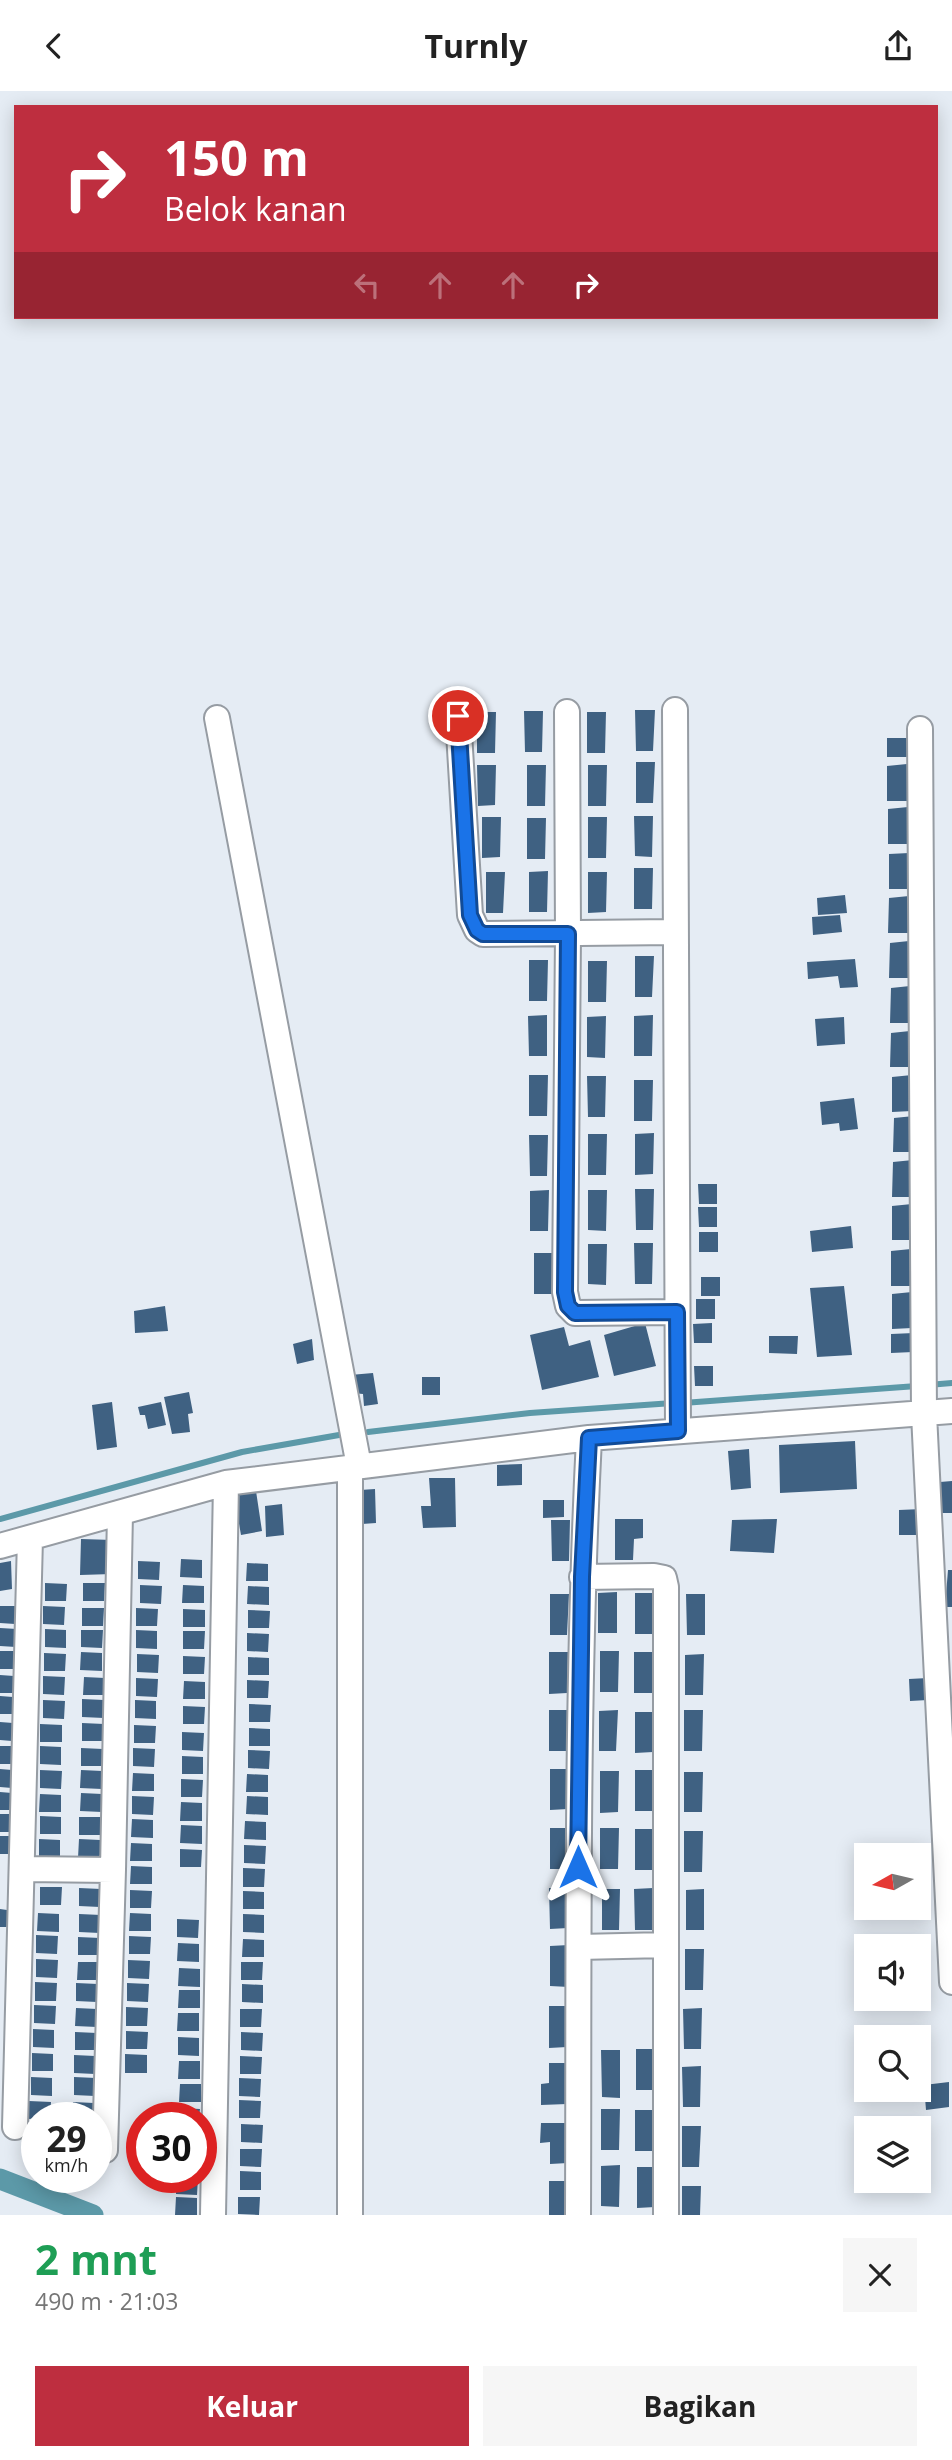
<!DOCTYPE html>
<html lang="id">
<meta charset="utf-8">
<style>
body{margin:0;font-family:"Open Sans",sans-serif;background:#f6f6f6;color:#222;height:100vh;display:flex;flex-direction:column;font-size:26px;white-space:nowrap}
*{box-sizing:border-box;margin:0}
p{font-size:23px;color:#767676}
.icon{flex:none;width:38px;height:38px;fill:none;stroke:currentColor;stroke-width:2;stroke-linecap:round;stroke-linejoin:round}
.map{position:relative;height:2124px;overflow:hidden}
.drawer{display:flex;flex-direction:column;background:#fff;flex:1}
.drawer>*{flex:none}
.hud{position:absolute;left:14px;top:14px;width:924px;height:214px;border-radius:0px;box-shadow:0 4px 18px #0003;background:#be2e3f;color:#fff;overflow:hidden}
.needle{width:46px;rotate:262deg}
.fabs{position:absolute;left:854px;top:1752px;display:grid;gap:14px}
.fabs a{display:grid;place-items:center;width:77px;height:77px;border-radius:0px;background:#fff;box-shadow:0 4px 18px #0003;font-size:35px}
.speed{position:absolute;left:21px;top:2011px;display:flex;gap:14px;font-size:35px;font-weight:700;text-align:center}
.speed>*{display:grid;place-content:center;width:91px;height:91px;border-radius:50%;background:#fff;box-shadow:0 4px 18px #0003;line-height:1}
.speed small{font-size:18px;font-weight:400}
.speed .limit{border:10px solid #d22;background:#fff;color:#111}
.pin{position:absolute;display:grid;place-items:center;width:60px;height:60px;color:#fff;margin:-30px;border:4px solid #fff;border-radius:50%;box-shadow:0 2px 7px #0007}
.me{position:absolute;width:77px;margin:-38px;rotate:0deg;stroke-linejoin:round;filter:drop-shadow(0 0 5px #0008)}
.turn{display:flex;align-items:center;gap:24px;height:147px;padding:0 35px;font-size:32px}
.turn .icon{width:91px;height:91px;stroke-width:2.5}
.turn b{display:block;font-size:49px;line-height:60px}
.lanes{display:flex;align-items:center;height:66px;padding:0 35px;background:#0003;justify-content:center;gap:35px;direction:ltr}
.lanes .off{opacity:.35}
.round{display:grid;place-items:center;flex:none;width:74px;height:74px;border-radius:0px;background:#f6f6f6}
.head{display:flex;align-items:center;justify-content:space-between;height:119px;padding:0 35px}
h1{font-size:42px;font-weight:700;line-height:52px;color:#1e9e55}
.button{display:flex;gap:14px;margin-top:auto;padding:14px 35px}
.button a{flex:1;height:80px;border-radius:0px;background:#be2e3f;color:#fff;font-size:28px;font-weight:700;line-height:80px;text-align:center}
.button a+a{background:#f6f6f6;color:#222}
header{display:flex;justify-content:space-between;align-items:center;height:91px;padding:0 35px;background:#fff;font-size:32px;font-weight:700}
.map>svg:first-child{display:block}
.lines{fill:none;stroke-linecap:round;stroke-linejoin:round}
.stream{stroke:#5c99a8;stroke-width:6}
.canal{stroke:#5c99a8;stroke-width:21}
.building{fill:#3f6182}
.minor-casing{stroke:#969ca3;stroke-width:28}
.minor{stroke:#fff;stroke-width:24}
.route-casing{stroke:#114b97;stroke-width:18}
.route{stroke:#1a73e8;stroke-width:12}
</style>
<header><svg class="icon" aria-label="back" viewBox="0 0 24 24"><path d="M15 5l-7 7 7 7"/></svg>Turnly<svg class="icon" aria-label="share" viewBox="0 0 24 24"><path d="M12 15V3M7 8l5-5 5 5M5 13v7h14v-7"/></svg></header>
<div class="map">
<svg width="952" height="2124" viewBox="0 0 952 2124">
<rect width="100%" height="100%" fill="#e5ecf4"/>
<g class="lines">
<path class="stream" d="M928 1294 952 1292
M683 1312 917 1295
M368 1341 530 1322 673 1312
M0 1428 242 1361 339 1344"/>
<path class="canal" d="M0 2088 93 2124"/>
</g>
<path class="building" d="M635 619H655L653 660H636Z
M524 620H543L542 661H525Z
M477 621H496L495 662H477Z
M587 621H606L605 662H587Z
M887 647H910L909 666H887Z
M636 671H655L653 712H636Z
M907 673V710H887V675Z
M477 674H496L495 714 478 715Z
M527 674H546L545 715H527Z
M588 674H607L606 715H588Z
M908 716V753H888V718Z
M634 725H653L652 766 635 765Z
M482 726H501L500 766 482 767Z
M588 726H607L606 767H588Z
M527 727H546L545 768H527Z
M909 762V798H889V763Z
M634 777H653L652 818H634Z
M548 780 547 821H529V781Z
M486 781H505L503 822H486Z
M588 781H607L606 821 588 822Z
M845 804 847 822 818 824 817 807Z
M909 805 908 842H888L889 807Z
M840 824 842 841 813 844 812 826Z
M909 850V887H889L890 852Z
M635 865H654L652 906H635Z
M855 868 858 896 840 897 838 885 808 888 807 871Z
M529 869H548L547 910H529Z
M588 870H607L606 911H588Z
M910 895V932H890L891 897Z
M547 924V965H529L528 925Z
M653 924 652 965H634V925Z
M606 925 605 967 587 966V926Z
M844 926 845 953 817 955 815 928Z
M910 940V976H890L891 942Z
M529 984H548L547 1025H529Z
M912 984V1020L892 1021V986Z
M587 985H606L605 1026H588Z
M634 989H653L652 1030H634Z
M854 1007 858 1038 840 1040 839 1032 822 1034 820 1011Z
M914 1025V1061H893L894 1027Z
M654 1042 653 1083 635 1084V1043Z
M588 1043H607L606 1084H588Z
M529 1044H548L547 1085H530Z
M913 1069V1106H892L893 1071Z
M698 1093H717V1113H699Z
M635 1098H654L653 1139H636Z
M549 1099 548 1140H530V1100Z
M588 1099H607L606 1140 588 1139Z
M912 1113V1149H892V1115Z
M698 1116H717V1136H699Z
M851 1135 853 1157 812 1161 810 1140Z
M699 1141H718V1161H699Z
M634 1152H653L652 1193H635Z
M588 1153H607L606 1194 588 1193Z
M911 1158V1195H891V1160Z
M534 1162H553L552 1203H534Z
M701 1186H720V1205H701Z
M844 1195 852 1264 817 1266 810 1197Z
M912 1201V1237L892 1238V1203Z
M696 1208H715V1228H696Z
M165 1215 168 1240 135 1242 134 1220Z
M645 1232 656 1275 614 1285 604 1244Z
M712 1232V1252H694L693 1233Z
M564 1236 569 1255 590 1249 599 1286 542 1299 530 1244Z
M914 1242 913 1261 891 1262V1243Z
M769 1245H798L797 1263 769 1262Z
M312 1248 314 1269 297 1273 293 1253Z
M694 1275H713V1295H695Z
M373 1282 378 1313 364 1315 363 1303 352 1302 350 1284Z
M422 1286H440V1304H422Z
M189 1301 193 1322 188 1323 190 1341 172 1343 164 1306Z
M112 1311 117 1356 97 1359 92 1314Z
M161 1311 166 1334 148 1338 145 1324H140L138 1316Z
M855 1350 857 1398 780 1402 779 1354Z
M749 1358 751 1397 731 1399 728 1360Z
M522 1373V1394L497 1395V1374Z
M429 1387H455L456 1436 423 1437 421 1415H431Z
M952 1390V1422H941L940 1391Z
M375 1398 376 1432 362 1433 360 1399Z
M256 1400 262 1440 241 1444 234 1404Z
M543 1409H564V1426L543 1427Z
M282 1413 284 1444 266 1446 265 1415Z
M922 1418V1444H899V1419Z
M615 1428H643V1447L634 1448 633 1469H615Z
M777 1428 774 1462 730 1460 732 1429Z
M551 1429H570L569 1470H552Z
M81 1448 113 1449 112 1483 80 1484Z
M181 1468 202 1469V1487L180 1486Z
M11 1470 12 1498 0 1500V1472Z
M138 1470 160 1471 159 1489 138 1488Z
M247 1472 268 1473V1490H246Z
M948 1479H952V1516H945Z
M45 1492 67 1493 66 1510H45Z
M83 1492H105L104 1510H83Z
M140 1494 162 1495 161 1513 140 1512Z
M183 1494 204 1495V1512H182Z
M248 1495 269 1496V1514L247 1513Z
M617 1501V1542H598V1502Z
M635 1502H654V1543H635Z
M550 1503H569L567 1544H550Z
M686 1503H705V1544H687Z
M0 1515H16L15 1533 0 1532Z
M43 1515 65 1516 64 1534 43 1533Z
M82 1517H104L103 1535H82Z
M136 1517 158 1518 157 1535H136Z
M183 1518 205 1519V1536H183Z
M248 1519 270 1520 269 1537H248Z
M0 1537 17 1538 16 1556 0 1555Z
M45 1538 66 1539V1557L45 1556Z
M81 1539H103L102 1557 81 1556Z
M136 1539 157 1540V1558L136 1557Z
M183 1540H205L204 1558H183Z
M247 1542 269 1543 268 1561 247 1560Z
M0 1560H16L15 1578H0Z
M600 1560H619L618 1601H600Z
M81 1561 102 1562V1580L80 1579Z
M549 1561H568L567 1602 549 1603Z
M634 1561H653L652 1602H634Z
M44 1562 66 1563 65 1580H44Z
M137 1563 159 1564 158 1582 137 1581Z
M704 1563 703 1604H685V1564Z
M183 1565 205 1566 204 1583H183Z
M248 1566 269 1567V1584H248Z
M0 1584 14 1585V1602H0Z
M43 1585 65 1586 64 1604 43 1603Z
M84 1586 105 1587V1604H83Z
M136 1587 158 1588 157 1606 136 1605Z
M928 1587V1609L910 1610 909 1588Z
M247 1589 269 1590 268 1607H247Z
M184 1590 205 1591V1608H183Z
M0 1605 13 1606V1623H0Z
M82 1608 104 1609V1627L82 1626Z
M43 1609 65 1610 64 1628 43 1627Z
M135 1609 156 1610V1628L135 1627Z
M249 1613 271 1614 270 1631H249Z
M183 1615 205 1616 204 1633H183Z
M549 1619H568L567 1660H549Z
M618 1619 616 1660H599V1620Z
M684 1619H703L702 1660H684Z
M635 1621H654L653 1661 635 1662Z
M0 1631 13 1632 12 1650 0 1649Z
M82 1632 104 1633 103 1650H82Z
M40 1633 62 1634V1651H40Z
M134 1634 156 1635 155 1652H134Z
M249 1637 270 1638V1655H249Z
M182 1641 204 1642 203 1660 182 1659Z
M0 1655H12V1673H0Z
M40 1655 61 1656V1674L40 1673Z
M81 1657 103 1658 102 1675H81Z
M133 1657 155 1658 154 1676 133 1675Z
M248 1659 270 1660 269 1678 248 1677Z
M182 1665 203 1666V1683H182Z
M0 1678 12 1679V1697L0 1696Z
M550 1678H569L568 1718 550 1719Z
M40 1679 62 1680 61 1698 40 1697Z
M81 1679 102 1680V1698L80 1697Z
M635 1679H654L653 1720H635Z
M600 1680H619L618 1721 600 1722Z
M684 1681H703L702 1721H684Z
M133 1682 154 1683V1700H132Z
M247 1683 268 1684V1701H246Z
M181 1688 203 1689 202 1706H181Z
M0 1701 12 1702V1719H0Z
M81 1702 102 1703V1721L80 1720Z
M40 1703 61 1704V1721H39Z
M132 1705 154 1706 153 1724 132 1723Z
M247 1705 268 1706V1724L246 1723Z
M181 1711 202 1712V1730H180Z
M0 1723H12L11 1741H0Z
M40 1725 61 1726V1743H40Z
M79 1726H101L100 1744H79Z
M132 1728 153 1729V1747L131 1746Z
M245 1730 266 1731V1749L244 1748Z
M181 1734 202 1735V1753L180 1752Z
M550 1737H569L568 1778H550Z
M600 1737H619L618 1778H600Z
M635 1738H654L653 1779H635Z
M684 1740H703L702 1781H684Z
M0 1745H11L10 1763H0Z
M39 1748 60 1749V1766H39Z
M79 1748 100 1749V1767H78Z
M131 1752 152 1753V1770H130Z
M244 1754 266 1755 265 1773 244 1772Z
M180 1758 202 1759 201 1776H180Z
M131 1775 152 1776V1793H130Z
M243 1777 265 1778 264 1796H243Z
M40 1796H62L61 1814H40Z
M79 1797 101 1798 100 1816 79 1815Z
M549 1797H568V1837L550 1838Z
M653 1797V1839H635L634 1798Z
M602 1798H620L619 1839H602Z
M704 1798V1839H686V1799Z
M130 1799 152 1800 151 1817H130Z
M243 1800 264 1801V1818H243Z
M0 1818 7 1819V1836H0Z
M38 1822 59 1823V1841L37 1840Z
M130 1822 151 1823V1840H129Z
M79 1823 101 1824 100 1842 79 1841Z
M243 1823 264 1824V1842L243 1841Z
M177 1828 199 1829 198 1847 177 1846Z
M36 1844 58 1845 57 1863 36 1862Z
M129 1845 151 1846 150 1863H129Z
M78 1846 100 1847 99 1864H78Z
M243 1848 264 1849V1866H242Z
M178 1852 199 1853V1871L177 1870Z
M569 1854V1896L550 1895V1855Z
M685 1858H704L703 1899H685Z
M36 1868 58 1869 57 1887 36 1886Z
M128 1869 150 1870 149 1888 128 1887Z
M78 1871H99V1889H77Z
M241 1871H263L262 1889H241Z
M179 1877 200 1878V1896L178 1895Z
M35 1891 57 1892 56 1910H35Z
M76 1892 98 1893 97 1911 76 1910Z
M127 1892 149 1893 148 1911 127 1910Z
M242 1893 263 1894V1912L242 1911Z
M179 1899H200V1917H178Z
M34 1914 56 1915 55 1933 34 1932Z
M549 1915H568L567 1956 549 1957Z
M126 1916 148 1917 147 1935H126Z
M76 1917 97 1918V1936L75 1935Z
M702 1917 701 1958H684L683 1918Z
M240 1918H262L261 1936H240Z
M178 1922H199V1940H177Z
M33 1938 54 1939V1957L33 1956Z
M126 1940 148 1941 147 1958H126Z
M75 1941 97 1942 96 1959H75Z
M241 1941 263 1942 262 1960 241 1959Z
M178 1946 199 1947V1965L178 1964Z
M636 1958H655L653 1999H636Z
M601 1959H620V2007L602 2006Z
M32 1962 53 1963V1980H32Z
M125 1963 147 1964V1982H125Z
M74 1964 95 1965V1983L74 1982Z
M240 1965 262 1966 261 1983H240Z
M179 1970H200V1988H178Z
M549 1972H568L567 2013 541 2014V1993L549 1992Z
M701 1975 700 2016H683L682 1976Z
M31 1986 52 1987V2005L31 2004Z
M74 1986 96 1987 95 2005 74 2004Z
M239 1987 261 1988 260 2006 239 2005Z
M949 1991V2016L926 2019 924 1994Z
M180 1993H201V2011H179Z
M239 2009 261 2010 260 2027H239Z
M29 2010 51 2011 50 2026 29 2028Z
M73 2011 94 2012V2026H72Z
M178 2017 200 2018 199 2026H178Z
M601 2018H620L619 2059H601Z
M635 2019H654L653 2060H635Z
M29 2030 37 2031V2048H29Z
M541 2032H569L568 2072 550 2073V2051L540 2052Z
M241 2033 263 2034 262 2052 241 2051Z
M682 2035H701L699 2076H682Z
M240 2058H262L261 2076 240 2075Z
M620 2074 619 2116 601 2115V2075Z
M637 2076H656L655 2116 637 2117Z
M240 2080 261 2081V2099H240Z
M176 2086H198L197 2104 176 2103Z
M549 2090H568L567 2124H549Z
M682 2095H701L700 2124H682Z
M176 2106 197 2107V2124H175Z
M238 2106H260L259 2124 238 2123Z"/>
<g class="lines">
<g class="minor-casing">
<path id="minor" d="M675 619 678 1340
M567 621 568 843 565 1201 568 1215 575 1222 677 1221
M458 625 470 824 477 839 483 843 674 841
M217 627 359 1375
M920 638 924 1323 952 1891
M0 1455 226 1392 589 1347 952 1320
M582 1486 654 1485 664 1487 666 1496V2124
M23 1778 113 1779 105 2059
M113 1779 120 1422
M579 1856 666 1854
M15 2036 30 1447
M213 2124 226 1392
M350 2124V1377
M578 2124C579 1865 576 1606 589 1347"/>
</g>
<use href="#minor" class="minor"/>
</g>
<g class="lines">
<g class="route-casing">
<path id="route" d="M458 625 470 824 477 839 483 843H568L565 1201 568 1215 575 1222 677 1221 678 1340 589 1347 582 1486 578 1776"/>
</g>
<use href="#route" class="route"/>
</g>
</svg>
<div class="fabs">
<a><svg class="needle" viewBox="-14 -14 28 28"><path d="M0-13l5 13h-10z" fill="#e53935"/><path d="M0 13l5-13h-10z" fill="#767676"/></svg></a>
<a><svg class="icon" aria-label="sound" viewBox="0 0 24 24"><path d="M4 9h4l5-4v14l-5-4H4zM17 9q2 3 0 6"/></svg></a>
<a><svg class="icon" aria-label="search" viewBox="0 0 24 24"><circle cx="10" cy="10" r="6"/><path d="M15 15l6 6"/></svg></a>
<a><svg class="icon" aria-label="layers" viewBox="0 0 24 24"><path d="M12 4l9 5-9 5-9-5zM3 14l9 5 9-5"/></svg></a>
</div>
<div class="speed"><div>29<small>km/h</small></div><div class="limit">30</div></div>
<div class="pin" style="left:458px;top:625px;background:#d93025"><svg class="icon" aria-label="arrive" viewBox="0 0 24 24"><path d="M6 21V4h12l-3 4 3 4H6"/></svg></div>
<svg class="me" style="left:578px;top:1776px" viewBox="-20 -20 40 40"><path d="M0-17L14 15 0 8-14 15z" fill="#1a73e8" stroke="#fff" stroke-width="4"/></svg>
<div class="hud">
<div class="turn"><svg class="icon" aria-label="right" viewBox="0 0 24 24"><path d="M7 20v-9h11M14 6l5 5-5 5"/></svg><div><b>150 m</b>Belok kanan</div></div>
<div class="lanes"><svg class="icon off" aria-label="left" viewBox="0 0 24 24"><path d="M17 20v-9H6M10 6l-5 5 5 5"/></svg><svg class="icon off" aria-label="ahead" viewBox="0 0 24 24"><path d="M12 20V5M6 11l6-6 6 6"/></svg><svg class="icon off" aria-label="ahead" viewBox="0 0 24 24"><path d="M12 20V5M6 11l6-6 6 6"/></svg><svg class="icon" aria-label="right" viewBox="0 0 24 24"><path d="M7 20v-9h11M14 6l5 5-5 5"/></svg></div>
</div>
</div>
<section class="drawer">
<div class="head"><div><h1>2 mnt</h1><p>490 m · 21:03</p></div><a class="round"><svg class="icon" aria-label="close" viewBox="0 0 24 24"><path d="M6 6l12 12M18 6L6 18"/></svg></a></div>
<div class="button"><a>Keluar</a><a>Bagikan</a></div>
</section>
